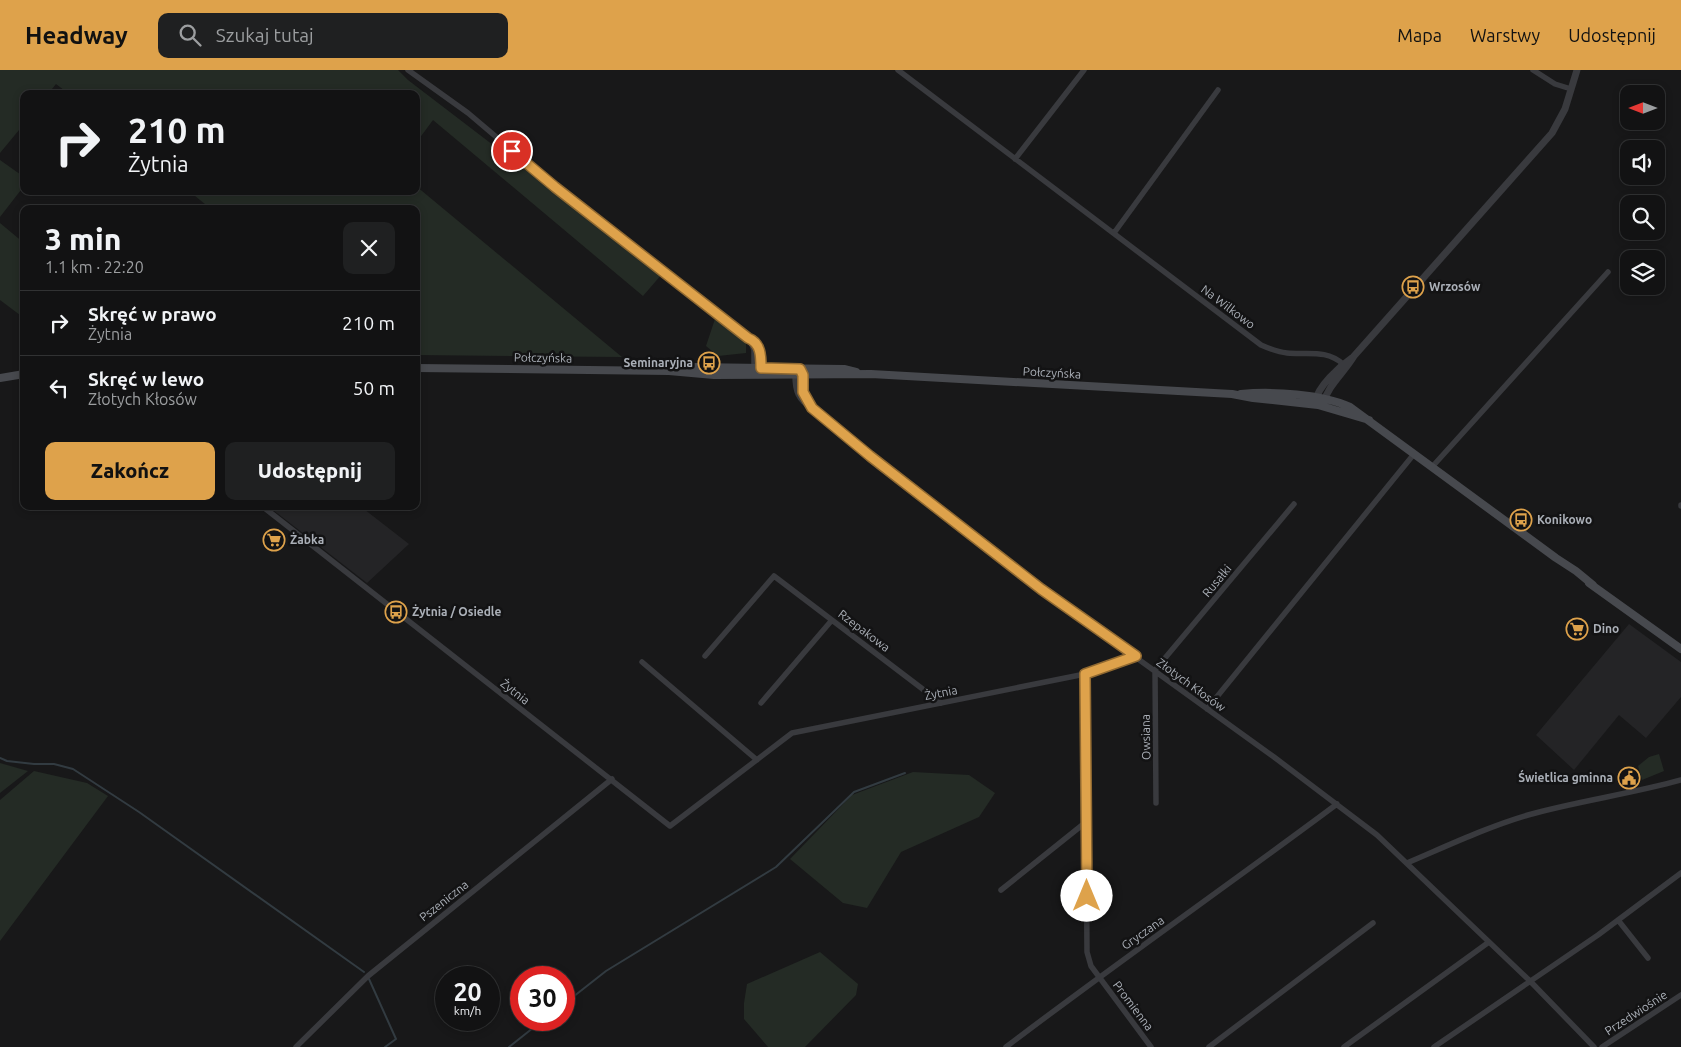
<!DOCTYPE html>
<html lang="pl">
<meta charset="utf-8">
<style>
body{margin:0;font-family:Ubuntu,sans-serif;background:#1f2021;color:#f1f3f6;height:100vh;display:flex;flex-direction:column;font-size:19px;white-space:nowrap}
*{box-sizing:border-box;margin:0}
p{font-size:16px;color:#9c9ea0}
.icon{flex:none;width:28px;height:28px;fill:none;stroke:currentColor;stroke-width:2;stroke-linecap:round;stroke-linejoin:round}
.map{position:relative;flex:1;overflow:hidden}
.sheet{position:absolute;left:20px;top:135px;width:400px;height:305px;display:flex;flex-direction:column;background:#121213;border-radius:10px;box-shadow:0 2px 8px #0003,0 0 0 1px #313233}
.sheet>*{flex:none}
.hud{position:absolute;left:20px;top:20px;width:400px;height:105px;border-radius:10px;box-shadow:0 2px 8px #0003,0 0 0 1px #313233;background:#121213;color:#f1f3f6;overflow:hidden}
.needle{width:32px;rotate:270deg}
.controls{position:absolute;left:1620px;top:15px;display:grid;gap:10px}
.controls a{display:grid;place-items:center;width:45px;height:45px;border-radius:10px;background:#121213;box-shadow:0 2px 8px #0003,0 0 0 1px #313233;font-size:25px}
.speed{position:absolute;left:435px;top:896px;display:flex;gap:10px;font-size:25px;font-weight:700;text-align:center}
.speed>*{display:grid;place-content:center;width:65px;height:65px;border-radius:50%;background:#121213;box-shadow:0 2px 8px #0003,0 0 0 1px #313233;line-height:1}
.speed small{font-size:12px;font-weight:400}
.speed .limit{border:8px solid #d22;background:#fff;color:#111}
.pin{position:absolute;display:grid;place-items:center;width:42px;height:42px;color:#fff;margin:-21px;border:2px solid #fff;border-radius:50%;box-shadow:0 1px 5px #0007}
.me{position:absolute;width:55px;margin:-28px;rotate:0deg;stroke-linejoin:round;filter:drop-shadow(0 0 4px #0008)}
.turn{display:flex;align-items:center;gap:18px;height:105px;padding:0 25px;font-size:22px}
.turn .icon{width:65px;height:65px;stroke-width:2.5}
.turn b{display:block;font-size:35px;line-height:42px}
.round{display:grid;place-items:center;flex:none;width:52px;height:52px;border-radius:10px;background:#1f2021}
.summary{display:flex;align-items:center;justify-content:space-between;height:85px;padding:0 25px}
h1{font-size:30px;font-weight:800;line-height:38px}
.cta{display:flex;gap:10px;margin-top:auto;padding:10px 25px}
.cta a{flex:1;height:58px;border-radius:10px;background:#dea24b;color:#111;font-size:20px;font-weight:800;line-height:58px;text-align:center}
.cta a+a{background:#1f2021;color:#f1f3f6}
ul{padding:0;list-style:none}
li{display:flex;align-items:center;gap:15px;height:65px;padding:0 25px;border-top:1px solid #313233}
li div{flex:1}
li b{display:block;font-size:19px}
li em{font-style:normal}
header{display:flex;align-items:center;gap:30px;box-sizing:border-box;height:70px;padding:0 25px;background:#dea24b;color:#111}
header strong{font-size:24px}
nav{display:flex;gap:28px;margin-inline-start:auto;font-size:18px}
.search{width:350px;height:45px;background:#1f2021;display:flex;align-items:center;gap:12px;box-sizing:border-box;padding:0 18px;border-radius:10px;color:#9c9ea0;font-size:19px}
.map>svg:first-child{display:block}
.built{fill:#242426}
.green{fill:#242b25}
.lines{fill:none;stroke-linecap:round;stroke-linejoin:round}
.stream{stroke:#323b41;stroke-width:2}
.minor{stroke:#393a3e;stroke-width:5.5}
.tertiary{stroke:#393a3e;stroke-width:7}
.secondary{stroke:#47494e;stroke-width:8}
.route-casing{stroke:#906931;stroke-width:12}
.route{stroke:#dea24b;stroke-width:9}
.labels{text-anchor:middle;stroke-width:5;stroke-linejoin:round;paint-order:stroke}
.poi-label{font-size:12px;font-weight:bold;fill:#abb0b8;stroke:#131314;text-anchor:start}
.street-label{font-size:12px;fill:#abb0b8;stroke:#131314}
</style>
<header>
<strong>Headway</strong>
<div class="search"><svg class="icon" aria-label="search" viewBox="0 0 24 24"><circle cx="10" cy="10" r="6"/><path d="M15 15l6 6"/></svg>Szukaj tutaj</div>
<nav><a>Mapa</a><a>Warstwy</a><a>Udostępnij</a></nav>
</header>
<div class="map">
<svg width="1681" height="977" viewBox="0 0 1681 977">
<rect width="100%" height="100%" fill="#181819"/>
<path class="built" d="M268 436H360L409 474 367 513Z
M1629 554 1681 592V627L1646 668 1619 645 1574 700 1536 665Z"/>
<path class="green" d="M0 0H398L408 10 662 204 643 226 433 50 416 73V24H69L56 14 48 24H24V54L0 83Z
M0 90 24 107V116L0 147Z
M416 116 622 287 416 285V139H211L189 121H416Z
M0 153 24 173V248L0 230Z
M715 249 746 273V283L718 286 706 276Z
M1659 684 1664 701 1642 710 1638 696 1649 687Z
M0 693 28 701 0 723Z
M34 701 87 713 108 726 0 871V730Z
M913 702 969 705 995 723 979 747 901 782 867 838 843 833 790 789 852 725Z
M820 882 858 914 856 925 805 977H768L744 949V933L747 914Z"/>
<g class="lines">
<path class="stream" d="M0 688 7 691 34 694H54L73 699 139 742 364 902
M369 909 396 969 385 977
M564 934 606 901 776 797 854 722 905 703
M509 977 543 950"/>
<path class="minor" d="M408 0 468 43 555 117 749 268C761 273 761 286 761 298
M898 0 1261 275C1270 279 1277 282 1287 283 1308 285 1326 279 1343 294
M1533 0 1555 14 1571 19
M1015 89 1084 0
M1114 163 1218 20
M749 268 754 280V298
M795 305C795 321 798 330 812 338L870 386 1041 519 1274 687 1377 765 1531 912 1594 977
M803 305V322L809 334
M1432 397 1608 202
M1681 435V436
M262 436 670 756 792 663 1085 604 1136 586
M705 586 774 506 941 633
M642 592 757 690
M1085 604 1087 882 1091 896 1151 977
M761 633 832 550
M1207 639 1414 384
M1156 733 1155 600 1294 434
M1407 793C1447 776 1487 757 1528 745 1578 731 1631 724 1681 710
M1001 820 1086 752
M1618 850 1648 888
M296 977 368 906 612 709
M1006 977C1115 894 1227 816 1337 734
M1209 977 1373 853
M1344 977 1489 872
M1434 977 1598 865 1681 803
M1602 977 1681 925"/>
<path class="tertiary" d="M1315 332C1318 316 1339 297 1352 288
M1323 334C1328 315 1344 303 1354 286L1552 63 1565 39 1577 0"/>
<path class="secondary" d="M416 298 669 301 714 305 871 304 1232 324 1253 328 1318 335 1369 350
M678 299 693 297 844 299 856 302
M0 308 24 304
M1241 324C1272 321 1322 324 1350 337L1556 488 1576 501 1593 515
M1589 513 1681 579"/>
</g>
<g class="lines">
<g class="route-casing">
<path id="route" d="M512 81 555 117 748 268C761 273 761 286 761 298L800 299 803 305V322L812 338 870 386 1041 519 1136 586 1085 604 1087 826"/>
</g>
<use href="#route" class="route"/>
</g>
<defs>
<g id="bus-ring" transform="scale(1.125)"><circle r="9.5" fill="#131314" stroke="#dea24b" stroke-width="1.5"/><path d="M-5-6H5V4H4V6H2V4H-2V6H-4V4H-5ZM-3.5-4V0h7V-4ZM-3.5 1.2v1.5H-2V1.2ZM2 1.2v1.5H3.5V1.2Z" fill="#dea24b"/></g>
<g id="supermarket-ring" transform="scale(1.125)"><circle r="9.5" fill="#131314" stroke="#dea24b" stroke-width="1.5"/><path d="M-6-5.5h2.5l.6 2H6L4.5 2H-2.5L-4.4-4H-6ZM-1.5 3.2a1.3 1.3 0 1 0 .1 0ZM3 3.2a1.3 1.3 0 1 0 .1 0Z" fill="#dea24b"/></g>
<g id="civic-ring" transform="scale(1.125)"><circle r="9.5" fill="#131314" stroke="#dea24b" stroke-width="1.5"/><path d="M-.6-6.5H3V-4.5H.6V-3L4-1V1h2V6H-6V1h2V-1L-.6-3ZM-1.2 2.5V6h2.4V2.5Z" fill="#dea24b"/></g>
</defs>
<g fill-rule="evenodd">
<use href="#bus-ring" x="1413" y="217"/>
<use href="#bus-ring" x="709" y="293"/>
<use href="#bus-ring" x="1521" y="450"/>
<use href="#supermarket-ring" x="274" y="470"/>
<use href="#bus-ring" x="396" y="542"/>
<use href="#supermarket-ring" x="1577" y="559"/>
<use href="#civic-ring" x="1629" y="708"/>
</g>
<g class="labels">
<g class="poi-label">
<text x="1429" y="221">Wrzosów</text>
<text x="693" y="297" text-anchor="end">Seminaryjna</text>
<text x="1537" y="454">Konikowo</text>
<text x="290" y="474">Żabka</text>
<text x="412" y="546">Żytnia / Osiedle</text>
<text x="1593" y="563">Dino</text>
<text x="1613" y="712" text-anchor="end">Świetlica gminna</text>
</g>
<g class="street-label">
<text transform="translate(1228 237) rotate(37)" y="4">Na Wilkowo</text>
<text transform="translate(543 288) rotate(1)" y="4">Połczyńska</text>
<text transform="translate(1052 303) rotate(3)" y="4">Połczyńska</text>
<text transform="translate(1217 511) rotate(-50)" y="4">Rusałki</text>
<text transform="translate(864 561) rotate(37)" y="4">Rzepakowa</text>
<text transform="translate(1191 615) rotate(36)" y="4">Złotych Kłosów</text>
<text transform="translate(515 622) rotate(38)" y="4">Żytnia</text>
<text transform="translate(941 623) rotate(-11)" y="4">Żytnia</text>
<text transform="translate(1146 667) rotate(-91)" y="4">Owsiana</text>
<text transform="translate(444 831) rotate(-38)" y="4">Pszeniczna</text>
<text transform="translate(1143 863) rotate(-35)" y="4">Gryczana</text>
<text transform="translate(1133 936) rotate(53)" y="4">Promienna</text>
<text transform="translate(1636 943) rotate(-33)" y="4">Przedwiośnie</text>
</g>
</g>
</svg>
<div class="controls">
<a><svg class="needle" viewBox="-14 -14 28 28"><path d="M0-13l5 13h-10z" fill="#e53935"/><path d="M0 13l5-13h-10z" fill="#9c9ea0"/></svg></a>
<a><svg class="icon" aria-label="sound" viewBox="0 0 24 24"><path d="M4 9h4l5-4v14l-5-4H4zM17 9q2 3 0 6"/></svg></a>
<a><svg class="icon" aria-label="search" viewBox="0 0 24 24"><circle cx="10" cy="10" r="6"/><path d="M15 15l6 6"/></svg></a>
<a><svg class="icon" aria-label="layers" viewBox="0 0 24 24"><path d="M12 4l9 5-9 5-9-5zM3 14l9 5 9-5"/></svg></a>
</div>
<div class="speed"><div>20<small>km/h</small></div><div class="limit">30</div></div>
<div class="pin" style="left:512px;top:81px;background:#d93025"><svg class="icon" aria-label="arrive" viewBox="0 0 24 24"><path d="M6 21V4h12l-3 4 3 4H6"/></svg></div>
<svg class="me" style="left:1087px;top:826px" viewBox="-20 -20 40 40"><circle r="19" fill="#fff"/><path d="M0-13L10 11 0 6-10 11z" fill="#dea24b"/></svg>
<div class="hud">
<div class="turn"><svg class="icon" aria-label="right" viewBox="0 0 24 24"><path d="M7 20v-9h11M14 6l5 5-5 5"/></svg><div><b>210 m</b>Żytnia</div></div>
</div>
<section class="sheet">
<div class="summary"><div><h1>3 min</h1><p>1.1 km · 22:20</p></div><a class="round"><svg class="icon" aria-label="close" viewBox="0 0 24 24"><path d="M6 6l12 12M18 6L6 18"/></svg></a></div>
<ul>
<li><svg class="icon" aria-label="right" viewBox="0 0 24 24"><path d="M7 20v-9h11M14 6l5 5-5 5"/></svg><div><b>Skręć w prawo</b><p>Żytnia</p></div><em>210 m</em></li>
<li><svg class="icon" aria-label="left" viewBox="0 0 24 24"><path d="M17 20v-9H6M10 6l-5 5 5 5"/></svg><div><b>Skręć w lewo</b><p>Złotych Kłosów</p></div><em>50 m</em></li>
</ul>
<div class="cta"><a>Zakończ</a><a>Udostępnij</a></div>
</section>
</div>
